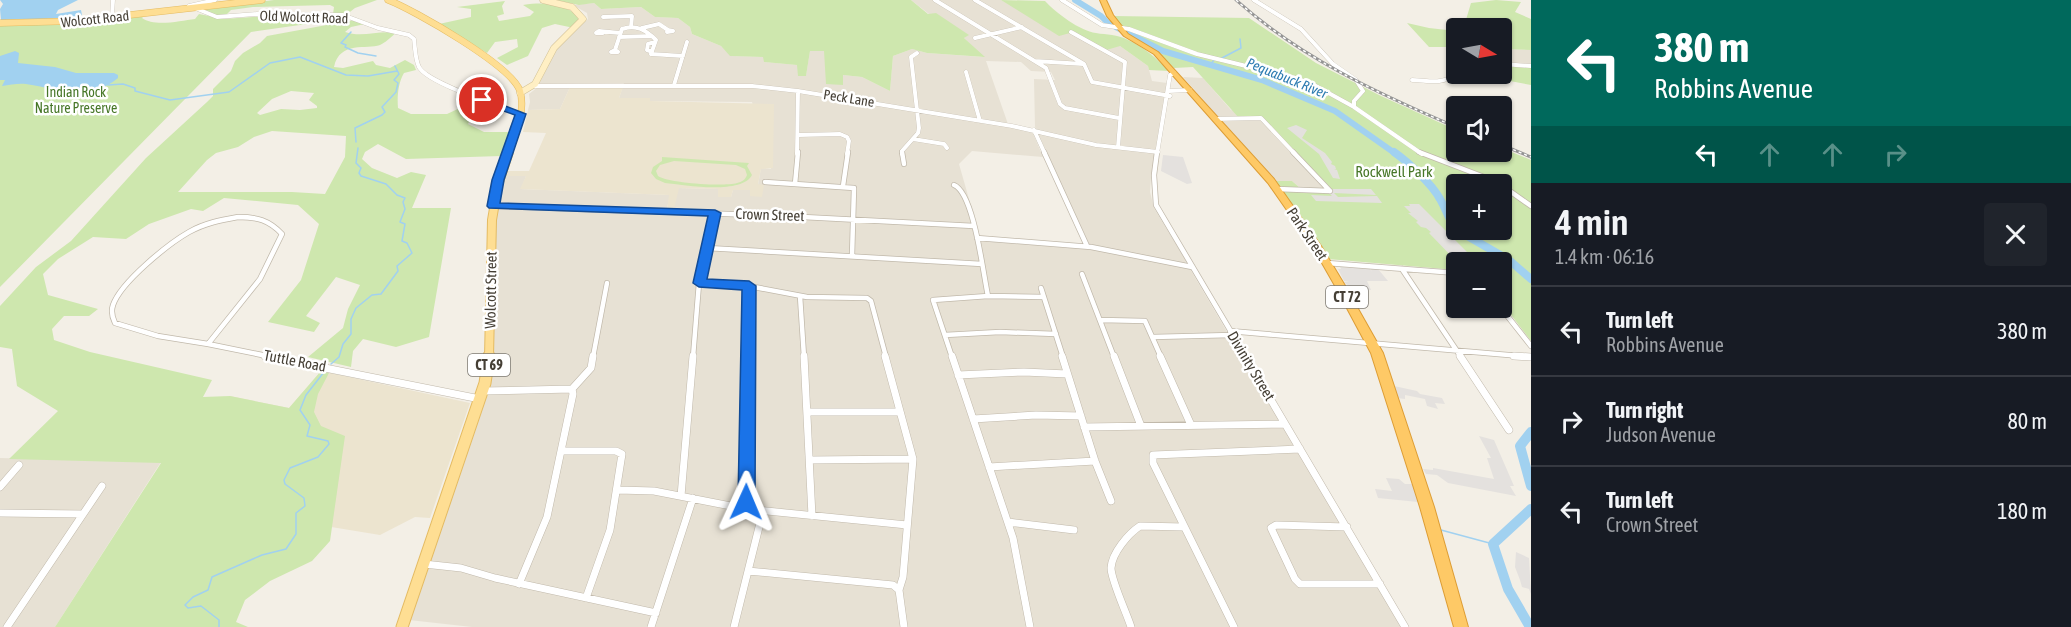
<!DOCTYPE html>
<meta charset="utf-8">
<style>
body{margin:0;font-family:"Asap Condensed",sans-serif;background:#20242c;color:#f1f3f6;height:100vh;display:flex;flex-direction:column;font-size:22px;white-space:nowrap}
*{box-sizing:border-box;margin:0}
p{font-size:20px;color:#9ea1a6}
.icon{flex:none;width:33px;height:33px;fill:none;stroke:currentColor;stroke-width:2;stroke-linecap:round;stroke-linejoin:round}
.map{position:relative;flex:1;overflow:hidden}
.side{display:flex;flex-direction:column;background:#171b24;width:540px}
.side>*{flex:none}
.hud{background:#00695c;color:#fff;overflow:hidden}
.needle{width:39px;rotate:100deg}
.controls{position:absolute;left:1446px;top:18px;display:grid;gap:12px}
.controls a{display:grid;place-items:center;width:66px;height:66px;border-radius:6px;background:#171b24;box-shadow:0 2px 4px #0004;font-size:30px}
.pin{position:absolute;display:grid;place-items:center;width:51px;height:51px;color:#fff;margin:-26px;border:3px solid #fff;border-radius:50%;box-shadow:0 2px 6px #0007}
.me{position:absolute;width:66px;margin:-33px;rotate:1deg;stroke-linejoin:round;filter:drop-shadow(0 0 4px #0008)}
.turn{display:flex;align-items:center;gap:21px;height:126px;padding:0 24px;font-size:27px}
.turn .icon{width:78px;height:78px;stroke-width:2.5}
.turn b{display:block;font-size:42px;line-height:51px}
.lanes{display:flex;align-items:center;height:57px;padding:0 24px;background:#0003;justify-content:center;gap:30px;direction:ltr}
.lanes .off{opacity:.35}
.round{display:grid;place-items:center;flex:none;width:63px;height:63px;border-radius:6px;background:#20242c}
.head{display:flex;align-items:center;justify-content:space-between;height:102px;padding:0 24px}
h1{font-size:36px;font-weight:600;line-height:45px}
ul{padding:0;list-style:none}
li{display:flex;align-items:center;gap:18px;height:90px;padding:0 24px;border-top:2px solid #363941}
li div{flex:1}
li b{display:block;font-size:22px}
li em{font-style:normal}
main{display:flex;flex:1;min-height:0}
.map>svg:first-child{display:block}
.residential{fill:#e7e1d4}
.education{fill:#ece4cf}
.green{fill:#cee7ae;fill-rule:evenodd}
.parking{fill:#e4e1de}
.water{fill:#a1d1f0}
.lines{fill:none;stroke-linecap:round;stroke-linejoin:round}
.stream{stroke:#a1d1f0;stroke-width:1.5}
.river-far2{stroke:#a1d1f0;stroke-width:6}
.river-far1{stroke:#a1d1f0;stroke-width:8}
.river{stroke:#a1d1f0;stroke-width:10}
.street-far2-casing{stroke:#c1b9ab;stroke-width:4.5}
.street-far1-casing{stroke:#c1b9ab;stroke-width:6}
.street-casing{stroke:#c1b9ab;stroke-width:8}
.secondary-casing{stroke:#d3c295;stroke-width:7}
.primary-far2-casing{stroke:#e4bb63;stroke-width:7}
.primary-far1-casing{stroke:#e4bb63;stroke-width:10}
.primary-casing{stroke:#e4bb63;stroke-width:13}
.highway-casing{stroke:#dd9d35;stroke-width:2}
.street-far2{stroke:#fff;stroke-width:4}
.street-far1{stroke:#fff;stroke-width:4.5}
.street{stroke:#fff;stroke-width:7}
.secondary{stroke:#ffefc4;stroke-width:6}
.primary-far2{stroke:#fede93;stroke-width:6}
.primary-far1{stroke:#fede93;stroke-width:8}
.primary{stroke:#fede93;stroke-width:11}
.highway{fill:#fec966;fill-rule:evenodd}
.rail-casing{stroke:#959595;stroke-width:3}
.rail{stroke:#fff;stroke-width:1.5;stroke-dasharray:3;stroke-linecap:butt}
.route{fill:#1a73e8;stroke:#114b97;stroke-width:1.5}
.labels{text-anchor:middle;stroke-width:5;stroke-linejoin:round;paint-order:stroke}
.far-street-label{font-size:14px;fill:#453f35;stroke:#fff}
.far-water-label{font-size:14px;font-style:italic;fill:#2e7cb1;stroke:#fff}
.far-park-label{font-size:14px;fill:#477728;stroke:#fff}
.shield{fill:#fff;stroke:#7d7972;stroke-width:1.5}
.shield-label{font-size:14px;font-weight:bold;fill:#453f35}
.park-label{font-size:15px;fill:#477728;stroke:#fff}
.street-label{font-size:15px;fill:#453f35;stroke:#fff}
</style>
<main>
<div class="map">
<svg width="1531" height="627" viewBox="0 0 1531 627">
<rect width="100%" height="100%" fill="#f3efe6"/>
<path class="residential" d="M911 0H1001L1070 33 1120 46 1148 66 1152 81 1167 83V94L1151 177 1150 192 1154 208 1186 261 1185 264 1089 244 1035 127 1034 79 1055 80 1051 72 1031 71 1021 62 986 61 1009 127 1032 131 1043 157 972 151 959 164 981 241 1089 249 1190 269 1401 627H472L409 620 490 378 497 198 504 176H526L521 189 670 195 667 208 673 209 678 188 719 189 731 197 733 190H750L758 185 761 168 771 169 752 102 649 101 650 98H619L624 83 539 84 557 49 588 19 587 13 573 5 594 3 601 9 641 7 655 17 678 18 690 27 692 34 721 46 731 56 764 57V62L798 65V76H806L810 51H824L843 75 862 77 890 91 893 56 912 49 927 53 983 57 964 38 968 35 929 14Z
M1502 49 1531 50V68L1502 66Z
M1183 77 1203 78 1231 110 1260 116 1331 188H1300L1292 181H1275Z
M538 87H570L560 109 528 110 530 102 529 94Z
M0 458 161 462 55 627H0Z"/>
<path class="education" d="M570 87H623L619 98H650V101L774 104 773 168 761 169 758 184 764 185 762 197 750 196V190H733L731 197H718V189L679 188 674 209H667L669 195 520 189 526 176H506L508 171H529L546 133 523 132 528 110 560 109Z
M321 371 470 403 430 518 415 517 380 535 319 525 230 396 289 408Z"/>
<path class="green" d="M274 0H377L355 8 346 15 333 14 334 7 330 5 253 7 231 10 226 15 219 16 201 9Z
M555 0H911L928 14 936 13 969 35 964 38 985 57 927 53 912 49 893 56 890 91 862 77 843 75V85L826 84 824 51H810L806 76H798L797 65 764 62 763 57 730 56 721 46 692 34 690 27 678 18 655 17 641 7 601 9 594 3 579 5Z
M1001 0 1045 1C1056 13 1080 31 1096 33 1107 35 1117 34 1128 40 1144 47 1156 58 1169 71L1149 70 1148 66 1120 46 1103 51 1070 33 1059 36Z
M1496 0 1521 2 1515 12 1531 19V50L1502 49V28H1461L1465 23 1471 3Z
M505 1 502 6 504 14 497 16 499 21 530 16 534 12 523 5C545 2 562 3 580 17L574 28 555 24 542 28 528 56 507 65 497 58 518 47 517 39 495 42 487 53 439 24 471 17V9L457 7Z
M199 14 224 19 269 16 349 18 251 32 0 287V25L66 24 144 16 142 18C154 27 180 21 195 19Z
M1113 16 1249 18 1316 63 1381 96 1456 130V152H1502V148L1531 160V341L1502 303V262H1456V270L1328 259 1272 181H1292L1300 188H1331L1260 117 1239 118 1193 67 1174 68 1157 52 1128 34ZM1456 184H1502V230H1456Z
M354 20 365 24 351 27 345 32C362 38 379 30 396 33 391 37 385 43 380 45 367 50 340 40 334 67L343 68 373 61 376 65 390 68 405 60 414 65 416 70 404 73C398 83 397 97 398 108L411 114H447L462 107 474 111 468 124 484 132H510L501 156 406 159 378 144 365 152 362 159 372 168 397 178 411 172 426 175 412 208H451L429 337 396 347 363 339 353 351 351 367 308 357 343 328 348 309 360 285 336 277 306 316 320 323 314 332 268 322 301 280 319 224 298 205 224 198 203 211 191 209 149 224 126 239 93 237 58 259 43 274 48 295 98 309 89 316H64L52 329 54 340 90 352 212 380 203 397 230 396 289 408 321 371 329 373 318 394 314 412 321 426 345 436 330 541 312 561 270 581 245 600 236 622 248 627H55L161 463 9 459 58 411 17 386 12 349 0 347V306L36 267 71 241 146 158 207 102 213 96V89L231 71 235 61 243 53 260 43 267 36ZM291 91 314 93 309 100 317 106V108L300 110 281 109 260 115 257 113 272 99ZM272 131 346 136 345 157 325 194 292 192H178L207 160 216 153 238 147 254 137Z
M1407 23 1429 28 1456 31V47H1429Z
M1502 65 1531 68V85L1472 74H1502Z
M662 157 749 163 747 166 752 175C742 195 684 185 665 183L656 179 651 173 653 167 662 161ZM674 161 736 165 745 169 747 175C745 180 742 182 737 183 723 187 668 183 658 176L656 171 660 165Z"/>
<path class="parking" d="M1296 125 1307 130 1302 138 1325 153 1332 162 1331 164 1335 166 1336 169H1334L1337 170 1340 179 1333 178 1319 154 1287 128Z
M1163 155 1183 157 1192 183 1187 184 1161 171Z
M1306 189H1371L1376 195 1334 193 1338 197 1377 196 1382 203 1316 201 1311 195 1332 196 1329 193H1312Z
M1409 204H1419L1471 256H1459L1464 262H1457L1429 233 1431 232 1426 228 1421 227 1416 222 1418 221 1408 213H1411L1404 206H1410Z
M1340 267 1370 269 1372 272 1370 268 1378 269 1388 281H1367L1371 290 1352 288 1343 282H1349L1344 281 1338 269H1341Z
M1394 386 1417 391 1420 394 1442 398 1445 404 1435 403 1438 409 1427 406 1425 399 1405 395V399L1397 398Z
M1479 436 1494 440 1514 486H1510L1516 496 1448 483 1437 475 1426 474 1423 469 1433 470V468L1494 479 1487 458H1491Z
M1386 478 1399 479 1405 484H1413L1418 502 1378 498 1375 489 1392 491Z
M1516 552 1529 558 1531 594 1529 589 1522 587 1520 580 1515 567Z"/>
<path class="water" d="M0 0H78L58 10 56 14 81 10 82 15 72 19 1 20 0 9 3 4Z
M15 51 19 53 18 63 55 67 76 73H114L118 75V78C85 104 61 89 26 84 18 83 10 85 2 86L5 80H0V56Z"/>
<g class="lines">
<path class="stream" d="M351 32 341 43 346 45 345 47 358 53 376 56
M1220 59 1241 48 1240 39
M1211 64 1214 60
M108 85 123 84 135 88V91L170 100 229 92 270 63 300 57 346 75 368 76 397 71
M356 142 355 128 382 115 385 112 382 107 396 92 398 83 394 80 399 74 395 66
M331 364 339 357 343 344 351 334V319L356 308 372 295 381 294 398 271 397 266 412 253 407 243 402 241 405 224 400 222 405 209 403 202 405 198 397 195 386 184 361 176 359 173 361 168 356 163 358 148
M1441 530 1493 544
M219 627V620L201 606 188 608 185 605 193 597 208 590 212 577 262 555 286 549 296 534V513L305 506 304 498 285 484 284 480 290 468 318 457 329 444 328 441 307 436 310 425 300 410 306 395 324 372"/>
<path class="river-far2" d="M1075 0 1101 16 1108 23 1163 51 1262 80 1335 111 1396 154"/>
<path class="river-far1" d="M1394 152C1408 162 1432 184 1440 199 1446 209 1448 219 1456 228
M1457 230 1509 260 1531 279"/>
<path class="river" d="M1531 432 1520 446 1531 486
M1530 627 1508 589 1493 544 1531 509"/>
<g class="street-far2-casing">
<path id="street-far2" d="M935 0 1046 68 1060 104 1065 108 1119 118
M975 0 1084 64 1092 82 1170 96
M1062 0 1102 25 1129 29 1197 54 1295 78 1314 85 1354 107 1422 154
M1254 0 1301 29 1333 64 1356 80 1363 91 1354 101V107
M189 6 215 0
M195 8 217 17 257 14 343 15 378 28 409 35 414 39C415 47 415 59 419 67 427 83 502 107 521 114
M112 17 113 0
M610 17H603L632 16 631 27
M642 28 659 24 668 30
M668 30 673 31 667 32Z
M1071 32 1125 62 1118 147
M603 33H596L599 31 620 33
M619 37 652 36
M975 38 1022 27
M615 50 618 52H611Z
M615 50 622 29C636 24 646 30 656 40L651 54 683 56
M650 51 647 50 648 44 655 42
M1035 61 1083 64
M1502 64 1531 66
M966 72 980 121
M1412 80C1427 80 1442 85 1454 75L1451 63 1456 61
M674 85 687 42
M535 86H752L798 91 1012 126 1096 145 1158 152
M1169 91 1190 90
M1215 119 1261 118 1295 154
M1034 130 1045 154
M799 135 840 134 847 137 849 141 847 154
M913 139 944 144 947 148
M797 154 798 91
M902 154V151L918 133 919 128 911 57 917 53
M1157 154 1170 75 1174 73"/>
</g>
<g class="street-far1-casing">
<path id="street-far1" d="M902 152 904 164
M1044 152 1087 246
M1157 152 1154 175 1156 205 1246 357
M1293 152 1330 191
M1419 152 1497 182 1531 206
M765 182 854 188 852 256
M795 184 798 152
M954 185C974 193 983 273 988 296
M843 186 848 152
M1277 189 1330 191
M493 206 784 216 974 226
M238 217C257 217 269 220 282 234L260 279 208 344 158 336 115 323C112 317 111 311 113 305 121 282 168 244 189 232 205 223 221 220 238 217Z
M977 238 1091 247 1192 267
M707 248 982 264
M1327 263 1456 273
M1402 269 1461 357
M1082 274 1114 357
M699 283 749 286 807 297 867 298 871 301 886 357
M1041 288 1063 357
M800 296 804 357
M1501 308 1531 346
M1101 320 1145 321 1161 357
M1230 331 1531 357
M945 335 1000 332 1056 334
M1153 337 1232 335
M208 344 272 357
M593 357 607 283
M693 357 699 283 715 213
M748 357 749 286
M952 357 933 300 988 296 1044 297"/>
</g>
<g class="street-casing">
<path id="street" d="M265 356 480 399
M804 356 812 516
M885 356 913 459 903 577 899 590 904 627
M952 356 1013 538 1030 627
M1062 356 1095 461 1111 501
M1114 356 1141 426
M1160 356 1191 425
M1245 356 1405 627
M1460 356 1509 430
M1514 356 1531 357
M958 375 1024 372 1067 374
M572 389 591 368 593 356
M484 391 572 389
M807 412H899
M973 419 1036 415 1081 416
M1084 427 1285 424
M562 451H616L622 454 610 530 586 598
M811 460 913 459
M989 467 1095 461
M0 487 19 465
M618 490 654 491 746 509 907 525
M681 496 693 356
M746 509 748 356
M0 513 83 514
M1008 522 1074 530
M1347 527 1276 525 1271 528 1295 579 1300 584H1380
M424 564 461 568 495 578 656 613
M748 571 893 585 899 590
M519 584 547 517 573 394 572 389
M7 627 102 486
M651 627 693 498
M734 627 763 511
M1131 627C1127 614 1111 580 1111 568 1112 553 1128 534 1140 526L1183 527
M1234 627 1153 463V455L1300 449"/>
</g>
<g class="secondary-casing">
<path id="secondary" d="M520 93 535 84 554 48 583 19 572 7 543 0"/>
</g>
<g class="primary-far2-casing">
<path id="primary-far2" d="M388 0C414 10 512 66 520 91 526 111 515 135 509 154
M0 23 76 21 262 0"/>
</g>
<g class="primary-far1-casing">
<path id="primary-far1" d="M489 357 492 220 498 185 509 152"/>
</g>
<g class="primary-casing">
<path id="primary" d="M402 627 485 383 489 356"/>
</g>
<g class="highway-casing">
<path id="highway" d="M1100 0H1106L1113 15 1128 34 1158 52 1274 179 1321 246 1344 284 1383 353 1434 507 1468 627H1454L1420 507 1371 353 1334 284 1314 249 1268 183 1154 54 1124 36 1107 16Z"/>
</g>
<use href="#street-far2" class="street-far2"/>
<use href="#street-far1" class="street-far1"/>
<use href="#street" class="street"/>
<use href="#secondary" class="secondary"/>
<use href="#primary-far2" class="primary-far2"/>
<use href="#primary-far1" class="primary-far1"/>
<use href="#primary" class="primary"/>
<use href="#highway" class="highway"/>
<g class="rail-casing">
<path id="rail" d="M1236 0C1301 58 1377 93 1456 127
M1502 145 1531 157"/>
</g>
<use href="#rail" class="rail"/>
</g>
<path class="route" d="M478 98H485L526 114 504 180 500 203 715 210 721 213 707 279 749 281 756 286 755 502 752 508 746 510 740 508 738 502 742 290 699 287 693 283 708 216 489 208 487 206 492 180 515 115 478 102Z"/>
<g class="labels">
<g class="far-street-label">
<text transform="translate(304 17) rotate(2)" y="5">Old Wolcott Road</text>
<text transform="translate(95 19) rotate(-6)" y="5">Wolcott Road</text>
<text transform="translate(849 98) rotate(9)" y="5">Peck Lane</text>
</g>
<g class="far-water-label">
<text transform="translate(1287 78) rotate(22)" y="5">Pequabuck River</text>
</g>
<g class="far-park-label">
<text x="76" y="97">Indian Rock<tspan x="76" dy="16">Nature Preserve</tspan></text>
</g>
<g class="shield">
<rect x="1326" y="286" width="42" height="22" rx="4.5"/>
<rect x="468" y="354" width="42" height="22" rx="4.5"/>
</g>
<g class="shield-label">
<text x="1347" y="302">CT 72</text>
<text x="489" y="370">CT 69</text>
</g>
<g class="park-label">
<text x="1394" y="177">Rockwell Park</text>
</g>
<g class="street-label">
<text transform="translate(770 215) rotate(2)" y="5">Crown Street</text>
<text transform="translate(1307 234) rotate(56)" y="5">Park Street</text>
<text transform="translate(491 290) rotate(-89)" y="5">Wolcott Street</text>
<text transform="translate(295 361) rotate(11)" y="5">Tuttle Road</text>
<text transform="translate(1251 366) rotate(59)" y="5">Divinity Street</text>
</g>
</g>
</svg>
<div class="controls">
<a><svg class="needle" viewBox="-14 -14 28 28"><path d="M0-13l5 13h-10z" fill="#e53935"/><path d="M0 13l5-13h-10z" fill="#9ea1a6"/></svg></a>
<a><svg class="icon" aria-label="sound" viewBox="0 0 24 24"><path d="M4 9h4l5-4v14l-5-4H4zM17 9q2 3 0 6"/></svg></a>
<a>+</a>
<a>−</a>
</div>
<div class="pin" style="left:482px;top:100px;background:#d93025"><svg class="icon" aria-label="arrive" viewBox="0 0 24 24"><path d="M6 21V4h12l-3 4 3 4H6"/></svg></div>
<svg class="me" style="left:746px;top:502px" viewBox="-20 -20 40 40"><path d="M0-17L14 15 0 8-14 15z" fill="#1a73e8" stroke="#fff" stroke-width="4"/></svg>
</div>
<section class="side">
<div class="hud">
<div class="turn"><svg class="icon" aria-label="left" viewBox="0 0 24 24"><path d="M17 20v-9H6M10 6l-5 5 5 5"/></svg><div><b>380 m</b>Robbins Avenue</div></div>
<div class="lanes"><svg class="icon" aria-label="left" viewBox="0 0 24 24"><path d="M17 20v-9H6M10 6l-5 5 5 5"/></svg><svg class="icon off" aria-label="ahead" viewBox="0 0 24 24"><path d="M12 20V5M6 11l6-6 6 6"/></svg><svg class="icon off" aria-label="ahead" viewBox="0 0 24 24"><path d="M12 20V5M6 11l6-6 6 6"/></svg><svg class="icon off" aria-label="right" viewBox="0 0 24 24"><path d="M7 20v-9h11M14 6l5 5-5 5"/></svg></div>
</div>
<div class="head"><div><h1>4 min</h1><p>1.4 km · 06:16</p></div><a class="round"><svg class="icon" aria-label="close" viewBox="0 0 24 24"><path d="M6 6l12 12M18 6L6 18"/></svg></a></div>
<ul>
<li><svg class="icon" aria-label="left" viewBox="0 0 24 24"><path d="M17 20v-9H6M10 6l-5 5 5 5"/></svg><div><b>Turn left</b><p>Robbins Avenue</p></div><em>380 m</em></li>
<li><svg class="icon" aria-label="right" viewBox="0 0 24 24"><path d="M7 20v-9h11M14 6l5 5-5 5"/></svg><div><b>Turn right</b><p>Judson Avenue</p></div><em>80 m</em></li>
<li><svg class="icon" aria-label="left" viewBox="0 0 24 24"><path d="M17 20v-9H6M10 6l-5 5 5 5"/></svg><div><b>Turn left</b><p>Crown Street</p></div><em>180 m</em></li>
</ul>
</section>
</main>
